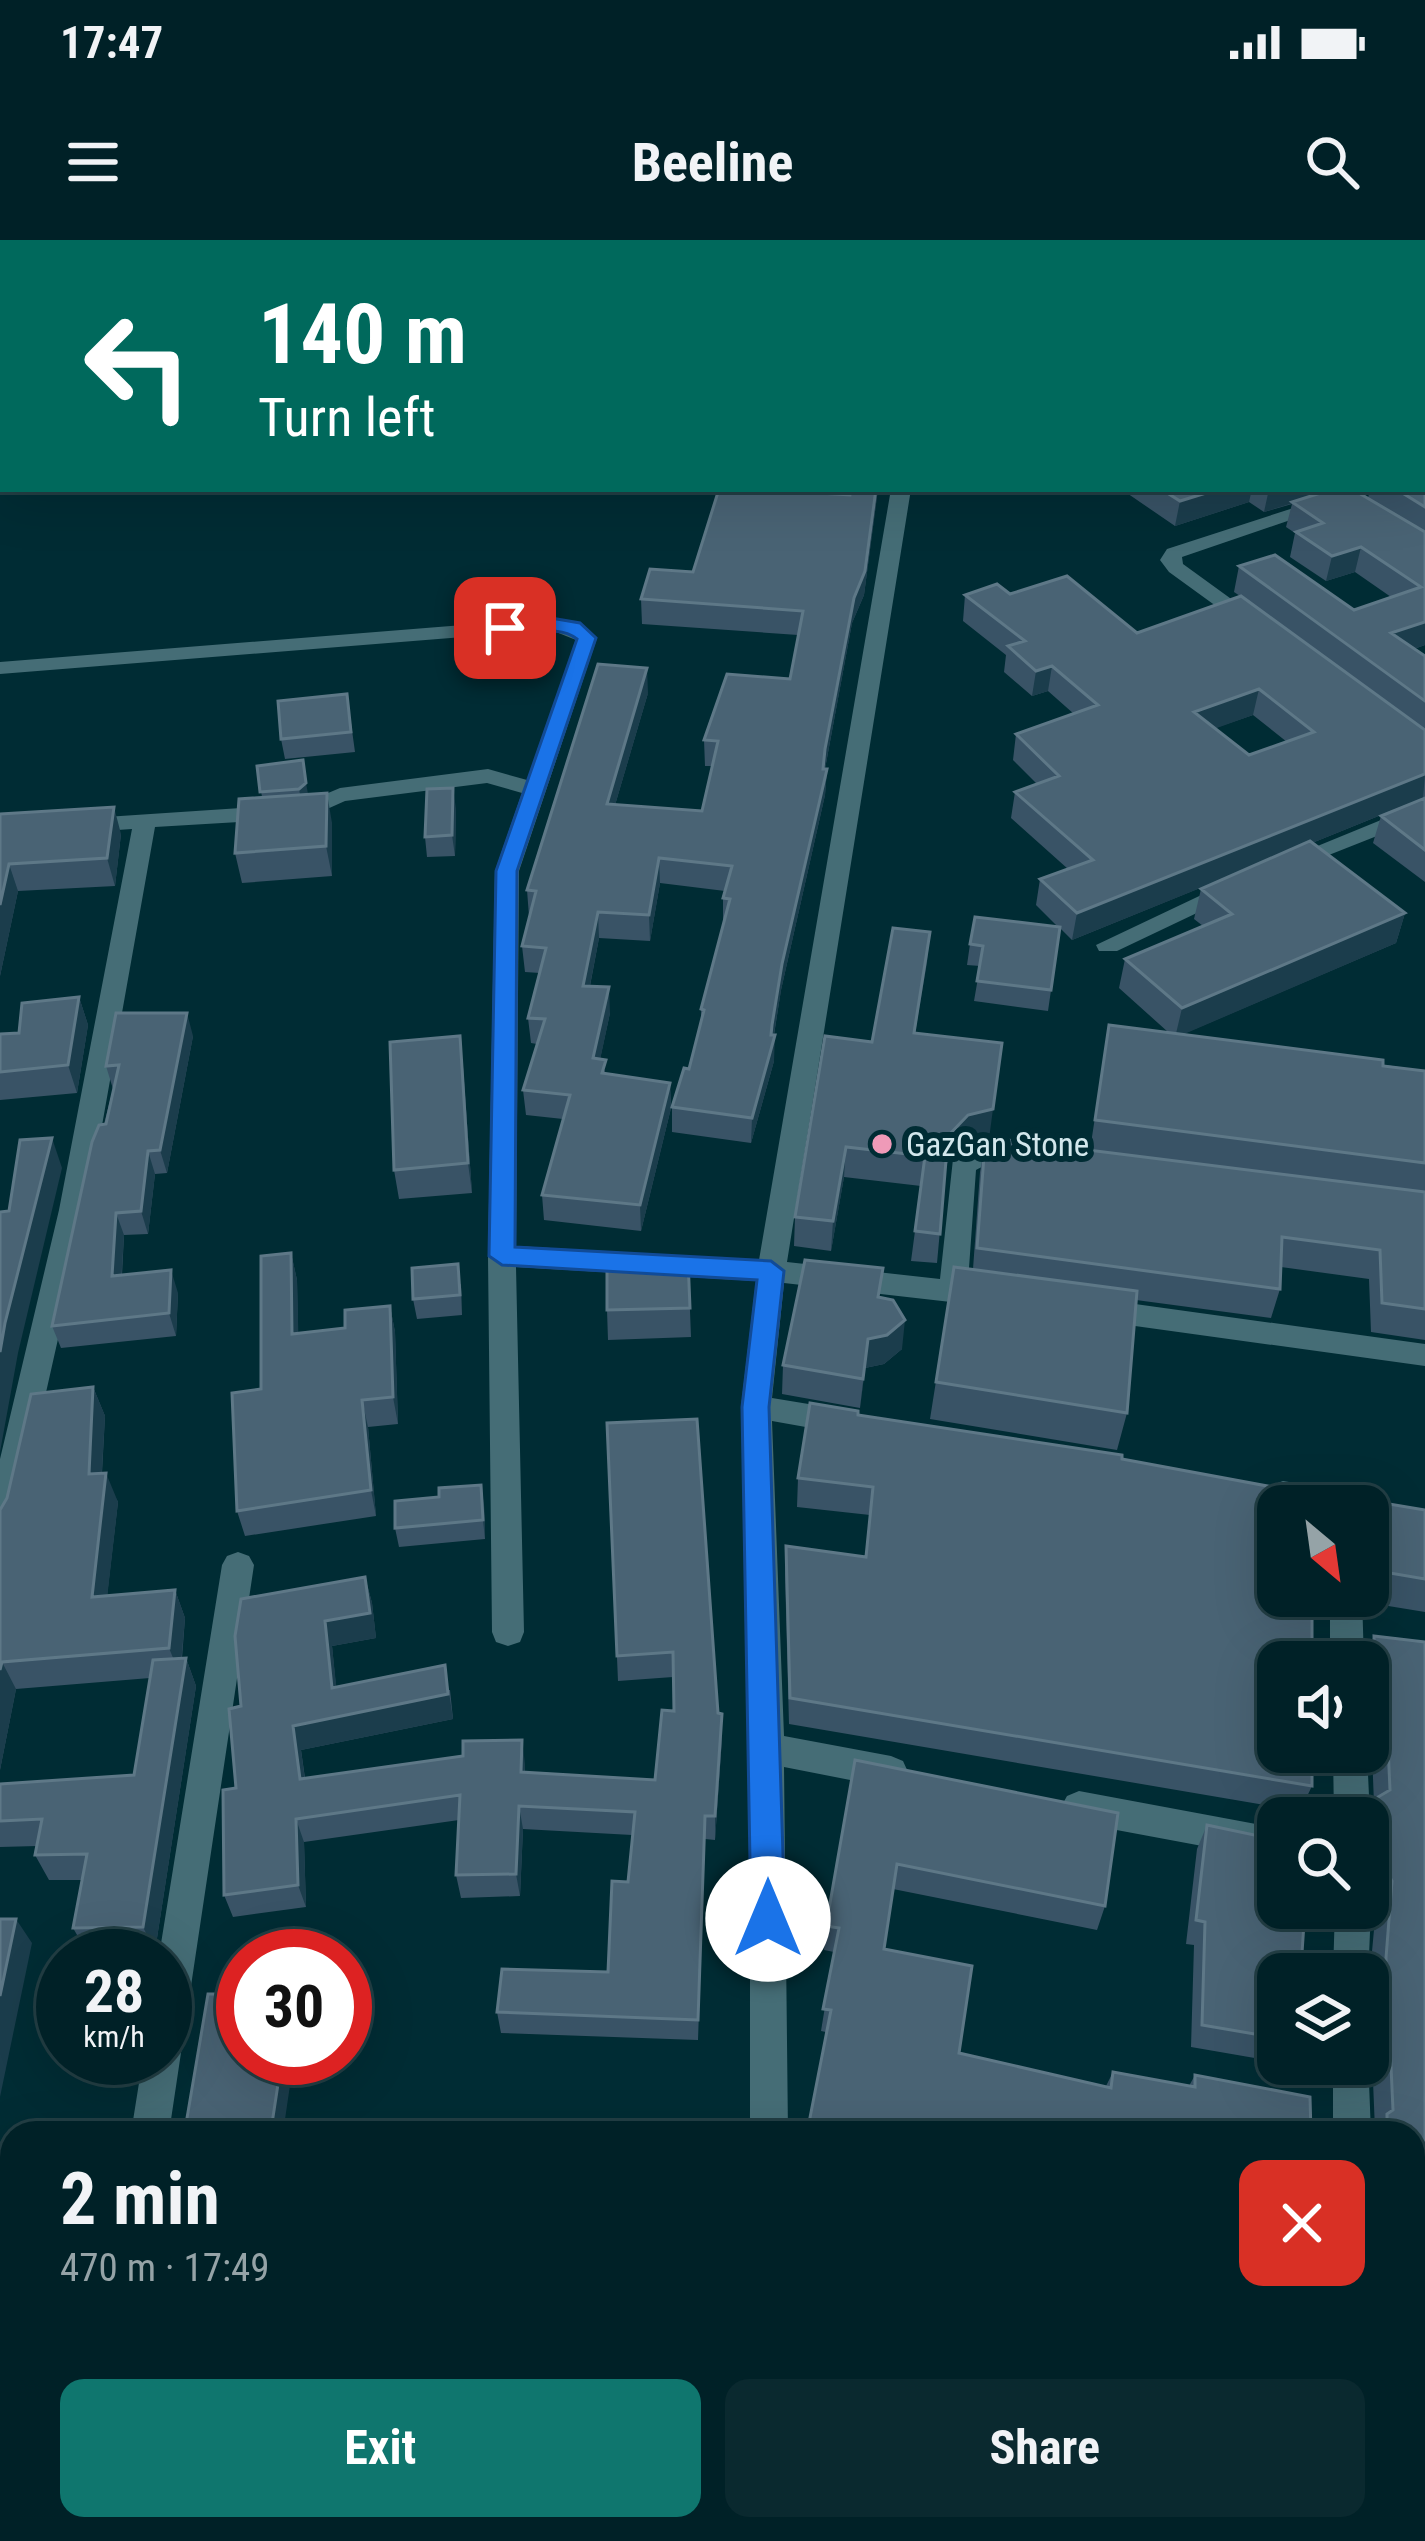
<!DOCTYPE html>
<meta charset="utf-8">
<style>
body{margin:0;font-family:"Roboto Condensed",sans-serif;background:#0a292f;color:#f1f3f6;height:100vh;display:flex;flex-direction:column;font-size:45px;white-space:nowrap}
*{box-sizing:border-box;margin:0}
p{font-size:39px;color:#95a3a7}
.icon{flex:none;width:66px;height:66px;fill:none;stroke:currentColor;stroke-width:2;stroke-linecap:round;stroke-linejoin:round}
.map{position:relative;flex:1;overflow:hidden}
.details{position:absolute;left:0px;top:1881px;width:1425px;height:420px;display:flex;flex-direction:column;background:#002127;border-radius:36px 36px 0 0;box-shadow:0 12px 48px #0002,0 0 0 3px #223e44}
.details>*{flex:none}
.top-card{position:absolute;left:0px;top:0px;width:1425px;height:252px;box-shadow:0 12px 48px #0002,0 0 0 3px #223e44;background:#00695c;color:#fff;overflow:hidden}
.needle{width:78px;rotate:151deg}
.controls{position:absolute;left:1257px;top:1245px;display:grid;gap:24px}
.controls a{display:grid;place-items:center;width:132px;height:132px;border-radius:24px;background:#002127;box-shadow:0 12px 48px #0002,0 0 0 3px #223e44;font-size:60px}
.speed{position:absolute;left:36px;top:1689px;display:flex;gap:24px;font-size:60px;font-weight:700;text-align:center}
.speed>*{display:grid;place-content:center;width:156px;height:156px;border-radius:50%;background:#002127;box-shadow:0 12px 48px #0002,0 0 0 3px #223e44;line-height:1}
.speed small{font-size:30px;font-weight:400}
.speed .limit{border:18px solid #d22;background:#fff;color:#111}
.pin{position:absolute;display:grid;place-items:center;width:102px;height:102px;color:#fff;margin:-51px;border-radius:24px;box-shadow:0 6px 18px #0006}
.me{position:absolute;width:132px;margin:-66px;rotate:0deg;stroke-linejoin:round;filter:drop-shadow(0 0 9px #0008)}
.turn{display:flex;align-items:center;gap:42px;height:252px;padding:0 60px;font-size:54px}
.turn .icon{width:156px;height:156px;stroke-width:2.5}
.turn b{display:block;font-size:84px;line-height:102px}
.round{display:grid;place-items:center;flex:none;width:126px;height:126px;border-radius:24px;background:#0a292f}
.head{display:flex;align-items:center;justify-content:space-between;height:204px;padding:0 60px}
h1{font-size:72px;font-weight:700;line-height:90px}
.primary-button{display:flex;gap:24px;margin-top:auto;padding:24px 60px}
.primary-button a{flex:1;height:138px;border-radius:24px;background:#0f766e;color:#fff;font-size:48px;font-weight:700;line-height:138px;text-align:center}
.primary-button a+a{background:#0a292f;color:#f1f3f6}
.status{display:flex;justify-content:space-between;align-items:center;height:84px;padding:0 60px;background:#002127;direction:ltr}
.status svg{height:33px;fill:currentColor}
header{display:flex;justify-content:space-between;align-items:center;height:156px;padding:0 60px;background:#002127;font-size:54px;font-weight:700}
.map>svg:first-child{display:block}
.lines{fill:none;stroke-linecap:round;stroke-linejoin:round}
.minor{fill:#456d76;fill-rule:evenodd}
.wall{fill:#395366;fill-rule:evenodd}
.shaded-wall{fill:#1b3d4c}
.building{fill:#496374;stroke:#5e7887;stroke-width:3;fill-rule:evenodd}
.route{fill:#1a73e8;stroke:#114b97;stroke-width:3}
.poi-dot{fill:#ef9ab8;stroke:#002c34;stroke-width:4.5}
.labels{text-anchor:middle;stroke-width:12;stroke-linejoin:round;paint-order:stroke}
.poi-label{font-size:33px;fill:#d2e7ec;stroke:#002c34;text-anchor:start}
</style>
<div class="status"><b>17:47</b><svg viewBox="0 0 49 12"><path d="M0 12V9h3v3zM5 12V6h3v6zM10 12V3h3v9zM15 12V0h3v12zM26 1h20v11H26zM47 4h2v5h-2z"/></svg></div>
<header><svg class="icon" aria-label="menu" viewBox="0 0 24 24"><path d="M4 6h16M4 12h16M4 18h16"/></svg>Beeline<svg class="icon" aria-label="search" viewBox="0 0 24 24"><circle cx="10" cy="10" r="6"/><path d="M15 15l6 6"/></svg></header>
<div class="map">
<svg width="1425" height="2301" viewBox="0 0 1425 2301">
<rect width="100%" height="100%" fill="#002c34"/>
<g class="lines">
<path class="minor" d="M592 0H755L590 3Z
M1065 0H1081V3H1065Z
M0 11H3V21H0Z
M891 249H911L787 1022 940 1039 953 919 990 904 1030 909 1034 916C1021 933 995 918 976 930L968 1042 996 1047 1000 1055 996 1063 986 1066 784 1043 772 1158 845 1170 856 1174 860 1182 856 1190 845 1194 772 1181 784 1496 891 1516 903 1521 908 1532 903 1543 891 1548 784 1527 788 1893H750V1508L741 1167 756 1041 516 1027 524 1392 520 1402 508 1406 496 1402 492 1392 488 1016 495 631 522 553 487 543 345 561 307 578 155 587 87 970 16 1286 11 1295 0 1299V1219L59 970 132 589 0 598V584L302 564 340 548 488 529 527 540 576 400 551 390 0 434V422L551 378C571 380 584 382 597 398L519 631 516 1006 759 1020Z
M1352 249H1381L1182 317 1183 324 1263 382V390H1249L1169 332 1160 320 1167 309Z
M1425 562V577L1296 628H1280L1276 623Z
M1233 640 1241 642V652L1117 711H1099L1096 705Z
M1099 1059 1425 1104V1126L1099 1081 1089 1078 1084 1070 1089 1062Z
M1283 1241 1355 1253 1366 1257 1371 1266 1368 1271V1266L1272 1263 1267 1254 1272 1245Z
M238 1312 249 1316 254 1325 169 1893H131L143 1818H165V1716H159L222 1325 227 1316Z
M1330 1356H1362L1364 1422H1330Z
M1333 1512H1367L1370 1578 1368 1581 1334 1578Z
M1079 1551 1278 1588V1620L1079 1583 1067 1578 1061 1567 1067 1556Z
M1368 1661 1371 1668 1368 1740V1734H1333L1335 1668H1368Z
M1368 1817 1371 1893H1333V1824H1368Z
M67 2289H111L109 2301H65Z
M582 2289H626L625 2301H581Z
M744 2289H788V2301H744Z
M1332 2289H1376V2301H1332Z"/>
</g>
<path class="wall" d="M1391 0H1425V405L1414 409 1425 416V642L1373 603 1381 576 1423 558 1312 603 1405 673 1396 703 1183 794 1425 831V1100L1371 1092 1369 1039 1281 1027 1280 1049 1271 1078 1136 1060 1127 1173 1117 1210 930 1179 954 1027 973 1029 980 932 985 903 1090 910 1109 785 1168 792 1119 748 1125 719 1203 686 1194 679 1201 649 1249 628 1072 700 1060 688 1048 771 974 761 980 726 967 725 970 704 1058 687 1036 665 1040 639 1068 629 1011 578 1015 552 1037 544 1013 520 1016 494 1074 474 1048 451 1032 456 1004 432 1006 415 963 381 965 355 1010 354 1137 393 1240 356 1234 352 1239 326 1354 370 1391 357 1355 332 1326 341 1290 317 1295 293 1286 287 1292 264 1264 272 1249 262 1175 286 1121 249H1324L1323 252 1368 258 1370 249H1422V3H1390ZM1253 475 1287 502 1249 515 1215 488Z
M851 249H878L864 355 852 383 825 529H827L825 555 781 750 774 795V821L751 903 672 892V867L689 829 701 784V769L723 684V658L725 651 660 643 650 701 599 698 590 746 610 773 600 819 606 834 670 843 671 868 641 991 544 980 542 955 563 879 526 875 523 850 537 804 531 803 528 778 540 733 525 732 522 706 529 676 527 650 648 453 615 565 702 571 712 526H705L704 500 790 439 798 395 642 384 641 359 850 255Z
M347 454 355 512 285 519 281 499Z
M257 526 308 554 332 583V636L242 643 235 613 262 557Z
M456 569 455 616 427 617 425 597Z
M0 574 121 594 115 646 18 651 0 736Z
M930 692 915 793 989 899 964 905 946 924 937 1023 911 1021 921 946 844 937 831 1011 794 1006 795 977 872 802Z
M79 757 88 785 77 853 0 860V794L19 793Z
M193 796 167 933 155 934 148 994 124 995 122 1035 178 1053 176 1096 61 1108 52 1086 113 849 106 826Z
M463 827 472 953 399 959 394 930Z
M291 1013 297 1040 298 1093 345 1088 390 1066 395 1092 398 1184 368 1187 376 1276 245 1296 237 1271Z
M688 1019 691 1097 608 1100 607 1070Z
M461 1044 462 1075 417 1079 413 1059Z
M880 1058 902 1109 884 1124 865 1128 860 1168 782 1154 783 1125Z
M93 1147 105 1176 102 1233 118 1262 107 1356 175 1350 185 1378 182 1418H186L196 1446 155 1711 87 1712 73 1688 82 1640H49L35 1615 37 1606 0 1607V1544L134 1535 150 1438 16 1449 0 1530V1270Z
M858 1175 1122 1219 1278 1266 1312 1546 1300 1571 789 1484 785 1334 786 1306 866 1317 870 1275 797 1267 798 1238Z
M607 1183 718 1473 722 1498 715 1600 705 1599 698 1800 501 1793 497 1772 608 1732 628 1642 632 1595 523 1589 520 1656 461 1658 456 1635 459 1580 304 1602 306 1667 233 1677 224 1655 236 1548 241 1466 365 1337 372 1363 376 1398 332 1406 336 1447 450 1450 453 1479 301 1510 305 1538 525 1524V1532L655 1540 674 1471 673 1437 618 1441Z
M439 1257 484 1264 485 1299 399 1307 395 1288Z
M1383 1263 1425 1270V1372L1370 1363 1369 1294Z
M1374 1396 1425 1402V2301H1378V2289H1413V1893H1373L1375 1890 1369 1744 1376 1668 1368 1654V1578H1366L1374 1564 1372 1512 1368 1510V1422H1361Z
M855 1520 1105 1666 1097 1690 893 1649 884 1709 959 1813 1106 1846 1113 1832 1189 1846 1195 1835 1311 1893 821 1791 834 1712 824 1710 826 1686Z
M1207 1585 1278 1734V1822L1191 1807 1194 1705 1186 1704 1197 1609Z
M0 2108H12V2256H0Z
M818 2289H1156L1155 2301H1011L967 2289Z
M1264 2289H1312V2301H1263Z"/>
<path class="shaded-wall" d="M876 249H878L864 355 852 383 824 534 827 529 825 555 781 750 772 806 775 795 774 821 751 903 752 878Z
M1219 249H1252L1249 262 1175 286 1180 261Z
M1269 249H1324L1322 254 1264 272Z
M1361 307 1355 332 1326 341 1332 316Z
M1425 382V405L1384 419 1391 393Z
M1052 426 1048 451 1032 456 1036 431Z
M647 428 648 453 608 589 607 564Z
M1259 449 1253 475 1189 498 1194 472Z
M1425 534 1423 558 1072 700 1077 673Z
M306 543 308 554 301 560 299 549Z
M453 548 456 569 455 616 452 595Z
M327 553 332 583V636L326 606Z
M114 567 121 594 115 646 107 618Z
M659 618 660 643 650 701 649 675Z
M9 624 18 651 0 736V665Z
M598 672 599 698 585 771 583 746Z
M1405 673 1396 703 1175 798 1182 768Z
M930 692 927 723 910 823 914 793Z
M609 747 610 773 595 844 593 818Z
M79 757 88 785 77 853 68 825Z
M187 773 193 796 167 933 160 910Z
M460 796 463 827 472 953 468 923Z
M670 843 671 868 641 991 640 965Z
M993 869 989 899 964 905 945 926 948 896 968 875Z
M52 898 62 928 18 1113 0 1212V1112L5 1083Z
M846 907 844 937 831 1011 833 981Z
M148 911 155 934 148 994 141 971Z
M116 973 124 995 120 1059 112 1036Z
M291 1013 297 1040 299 1121 292 1094Z
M171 1030 178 1053 176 1096 169 1073Z
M390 1066 395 1092 398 1184 393 1157Z
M905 1080 902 1109 884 1124 865 1128 860 1168 868 1099Z
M93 1147 105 1176 100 1263 89 1234Z
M362 1160 368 1187 376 1276 371 1250Z
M106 1233 118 1262 104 1385 92 1357Z
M481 1245 484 1264 485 1299 483 1280Z
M365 1337 372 1363 376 1398 332 1406 339 1472 332 1448 325 1381Z
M175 1350 185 1378 180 1435 169 1408Z
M186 1418 196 1446 155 1711 143 1687Z
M2 1422 16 1449 0 1530V1430Z
M445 1425 453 1479 301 1510 308 1563 300 1539 293 1486Z
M722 1474V1498L715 1600V1576Z
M522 1500 525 1524 524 1555 521 1532Z
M519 1566 523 1589 520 1656 516 1634Z
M296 1579 304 1602 306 1667 298 1645Z
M16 1679 32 1703 0 1857V1756Z
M282 1818H294L283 1893 271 1890Z
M190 2289H204L202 2301H188Z
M407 2289H417L415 2301H406Z
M560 2289H565L564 2301H559Z"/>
<path class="building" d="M1332 0 1333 3 1248 2Z
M1392 0H1425V49L1422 44V3H1394Z
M1422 60H1425V267L1396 249H1422Z
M719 249H752L850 255 851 249H876L865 331 854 358 825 509 823 529H827L782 724 772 785 771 795H775L752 878 672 867 684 828 689 829 704 770 701 769 730 659 723 658 732 626 659 618 649 675 598 672 583 746 609 747 593 818 606 820 602 833 670 843 640 965 542 955 570 855 523 850 545 779 528 778 546 708 522 706 536 651 527 650 598 424 647 428 607 564 702 571 718 501 704 500 727 434 790 439 803 371 641 359 650 329 693 332Z
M1161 249H1219L1180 261Z
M1333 249H1352L1425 292V382L1391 393 1425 416V461L1239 326 1275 315 1354 370 1421 347 1361 307 1332 316 1296 292 1323 283 1292 262Z
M1067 336 1137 393 1241 356 1425 490V534L1077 673 1040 639 1093 620 1015 552 1059 536 1016 494 1098 465 1052 426 1036 431 1008 406 1025 401 965 355 997 344 1010 354ZM1259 449 1314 492 1249 515 1194 472Z
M347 454 351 492 281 499 278 461Z
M303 520 306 543 299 549 260 552 257 526Z
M453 548 452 595 425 597 427 549Z
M327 553 326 606 235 613 239 559Z
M1425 558V610L1381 576Z
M114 567 107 618 9 624 0 665V574Z
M1310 601 1405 673 1182 768 1125 719 1232 674 1201 649Z
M975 677 1060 687 1051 750 977 741 983 706 970 704Z
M893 688 930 692 914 793 1002 803 993 869 968 875 948 896 940 994 915 991 925 916 846 907 833 981 795 977 825 796 872 802Z
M79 757 68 825 0 832V794L19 793 22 763Z
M116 773H187L160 910 148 911 141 971 116 973 112 1036 171 1030 169 1073 52 1086 92 902 99 885 106 884 119 825 106 826Z
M1109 785 1383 820V826L1425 831V923L1095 880Z
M460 796 468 923 394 930 390 802Z
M52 898 5 1083 0 1112V972L9 971 20 900Z
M991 898 1425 952V1069L1382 1063 1380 1010 1282 997 1280 1049 977 1008 985 903Z
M291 1013 292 1094 345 1088V1070L390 1066 393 1157 362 1160 371 1250 237 1271 232 1153 261 1149V1016Z
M688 1019 690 1068 607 1070V1021Z
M805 1020 883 1028 878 1057 893 1060 905 1080 887 1095 868 1099 863 1139 783 1125Z
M458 1024 460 1055 413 1059 412 1028Z
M954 1027 1137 1051 1127 1173 936 1142Z
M93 1147 89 1234 106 1233 92 1357 175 1350 169 1408 2 1422 0 1430V1270L7 1258 31 1154Z
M810 1163 858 1171V1175L1122 1215V1219L1321 1256 1320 1266H1278V1356H1312V1422H1278V1512H1312V1546L790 1458 786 1306 866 1317 873 1247 798 1238Z
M697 1179 718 1473 722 1474 715 1576H705L698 1780 497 1772 502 1729 608 1732 612 1641 628 1642 635 1572 519 1566 516 1634 456 1635 460 1555 296 1579 298 1645 224 1655 223 1550 236 1548 229 1469 241 1466 235 1396 241 1359 365 1337 370 1373 325 1381 332 1448 445 1425 448 1454 293 1486 300 1539 463 1516V1501L522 1500 521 1532 655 1540 662 1470 674 1471 673 1412 617 1416 607 1183Z
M481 1245 483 1280 395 1288V1261L439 1257V1248Z
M1383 1263 1425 1270V1339L1384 1332Z
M1374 1396 1425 1402V2301H1399L1398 2289H1413V1893H1387V1874L1393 1870 1386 1718 1392 1641 1385 1627 1378 1626V1557L1390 1550 1387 1483 1376 1478Z
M186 1418 143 1687 73 1688 87 1614 35 1615 42 1579 0 1581V1544L134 1535 153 1420Z
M855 1520 1118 1573 1105 1666 897 1624 884 1709 972 1726 959 1813 1111 1848 1113 1832 1195 1847V1835L1310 1857 1311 1893H807L831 1770 823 1769 839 1688 826 1686Z
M1207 1585 1278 1600V1668H1305L1302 1713 1309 1714V1734H1278V1798L1202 1785 1205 1682 1196 1680Z
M0 1679H16L0 1756Z
M208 1754H243V1818H282L271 1890 319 1893H152L154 1882 186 1884Z
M0 2108H12V2243H0Z
M98 2289H190L188 2301H92L93 2294Z
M367 2289H407L406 2301H365Z
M468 2289H560L559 2301H466Z
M818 2289H967L965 2301H816Z
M1020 2289H1156L1155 2301H1065Z
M1278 2289H1312V2301H1278Z"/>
<path class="route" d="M551 378 580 383 596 398 517 631 515 1007 771 1021 784 1031 769 1167 785 1679 780 1690 768 1695 756 1690 751 1679 742 1167 757 1040 502 1025 489 1016 496 631 577 399C552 380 519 403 496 388L505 382Z"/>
<circle class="poi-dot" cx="882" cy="904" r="12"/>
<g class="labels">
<g class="poi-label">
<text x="906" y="916">GazGan Stone</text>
</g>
</g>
</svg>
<div class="controls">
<a><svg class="needle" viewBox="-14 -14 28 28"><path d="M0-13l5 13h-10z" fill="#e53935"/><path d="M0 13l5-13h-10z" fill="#95a3a7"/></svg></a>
<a><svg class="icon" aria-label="sound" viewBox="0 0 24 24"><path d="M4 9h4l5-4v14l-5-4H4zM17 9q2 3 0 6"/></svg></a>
<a><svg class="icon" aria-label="search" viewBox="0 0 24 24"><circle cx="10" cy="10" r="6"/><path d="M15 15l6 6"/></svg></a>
<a><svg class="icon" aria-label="layers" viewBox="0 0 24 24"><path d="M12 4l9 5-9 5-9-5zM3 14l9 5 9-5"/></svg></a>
</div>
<div class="speed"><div>28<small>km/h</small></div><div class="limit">30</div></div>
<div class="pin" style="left:505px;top:388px;background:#d93025"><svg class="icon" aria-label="arrive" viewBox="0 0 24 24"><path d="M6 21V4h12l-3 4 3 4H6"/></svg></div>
<svg class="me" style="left:768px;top:1679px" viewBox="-20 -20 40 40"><circle r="19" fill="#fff"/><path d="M0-13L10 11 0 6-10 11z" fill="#1a73e8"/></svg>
<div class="top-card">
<div class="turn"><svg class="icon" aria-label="left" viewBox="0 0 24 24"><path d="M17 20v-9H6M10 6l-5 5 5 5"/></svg><div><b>140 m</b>Turn left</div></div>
</div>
<section class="details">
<div class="head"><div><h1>2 min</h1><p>470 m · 17:49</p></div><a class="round" style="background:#d93025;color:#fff"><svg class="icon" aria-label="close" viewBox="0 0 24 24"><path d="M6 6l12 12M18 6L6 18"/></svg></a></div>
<div class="primary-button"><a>Exit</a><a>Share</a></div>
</section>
</div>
